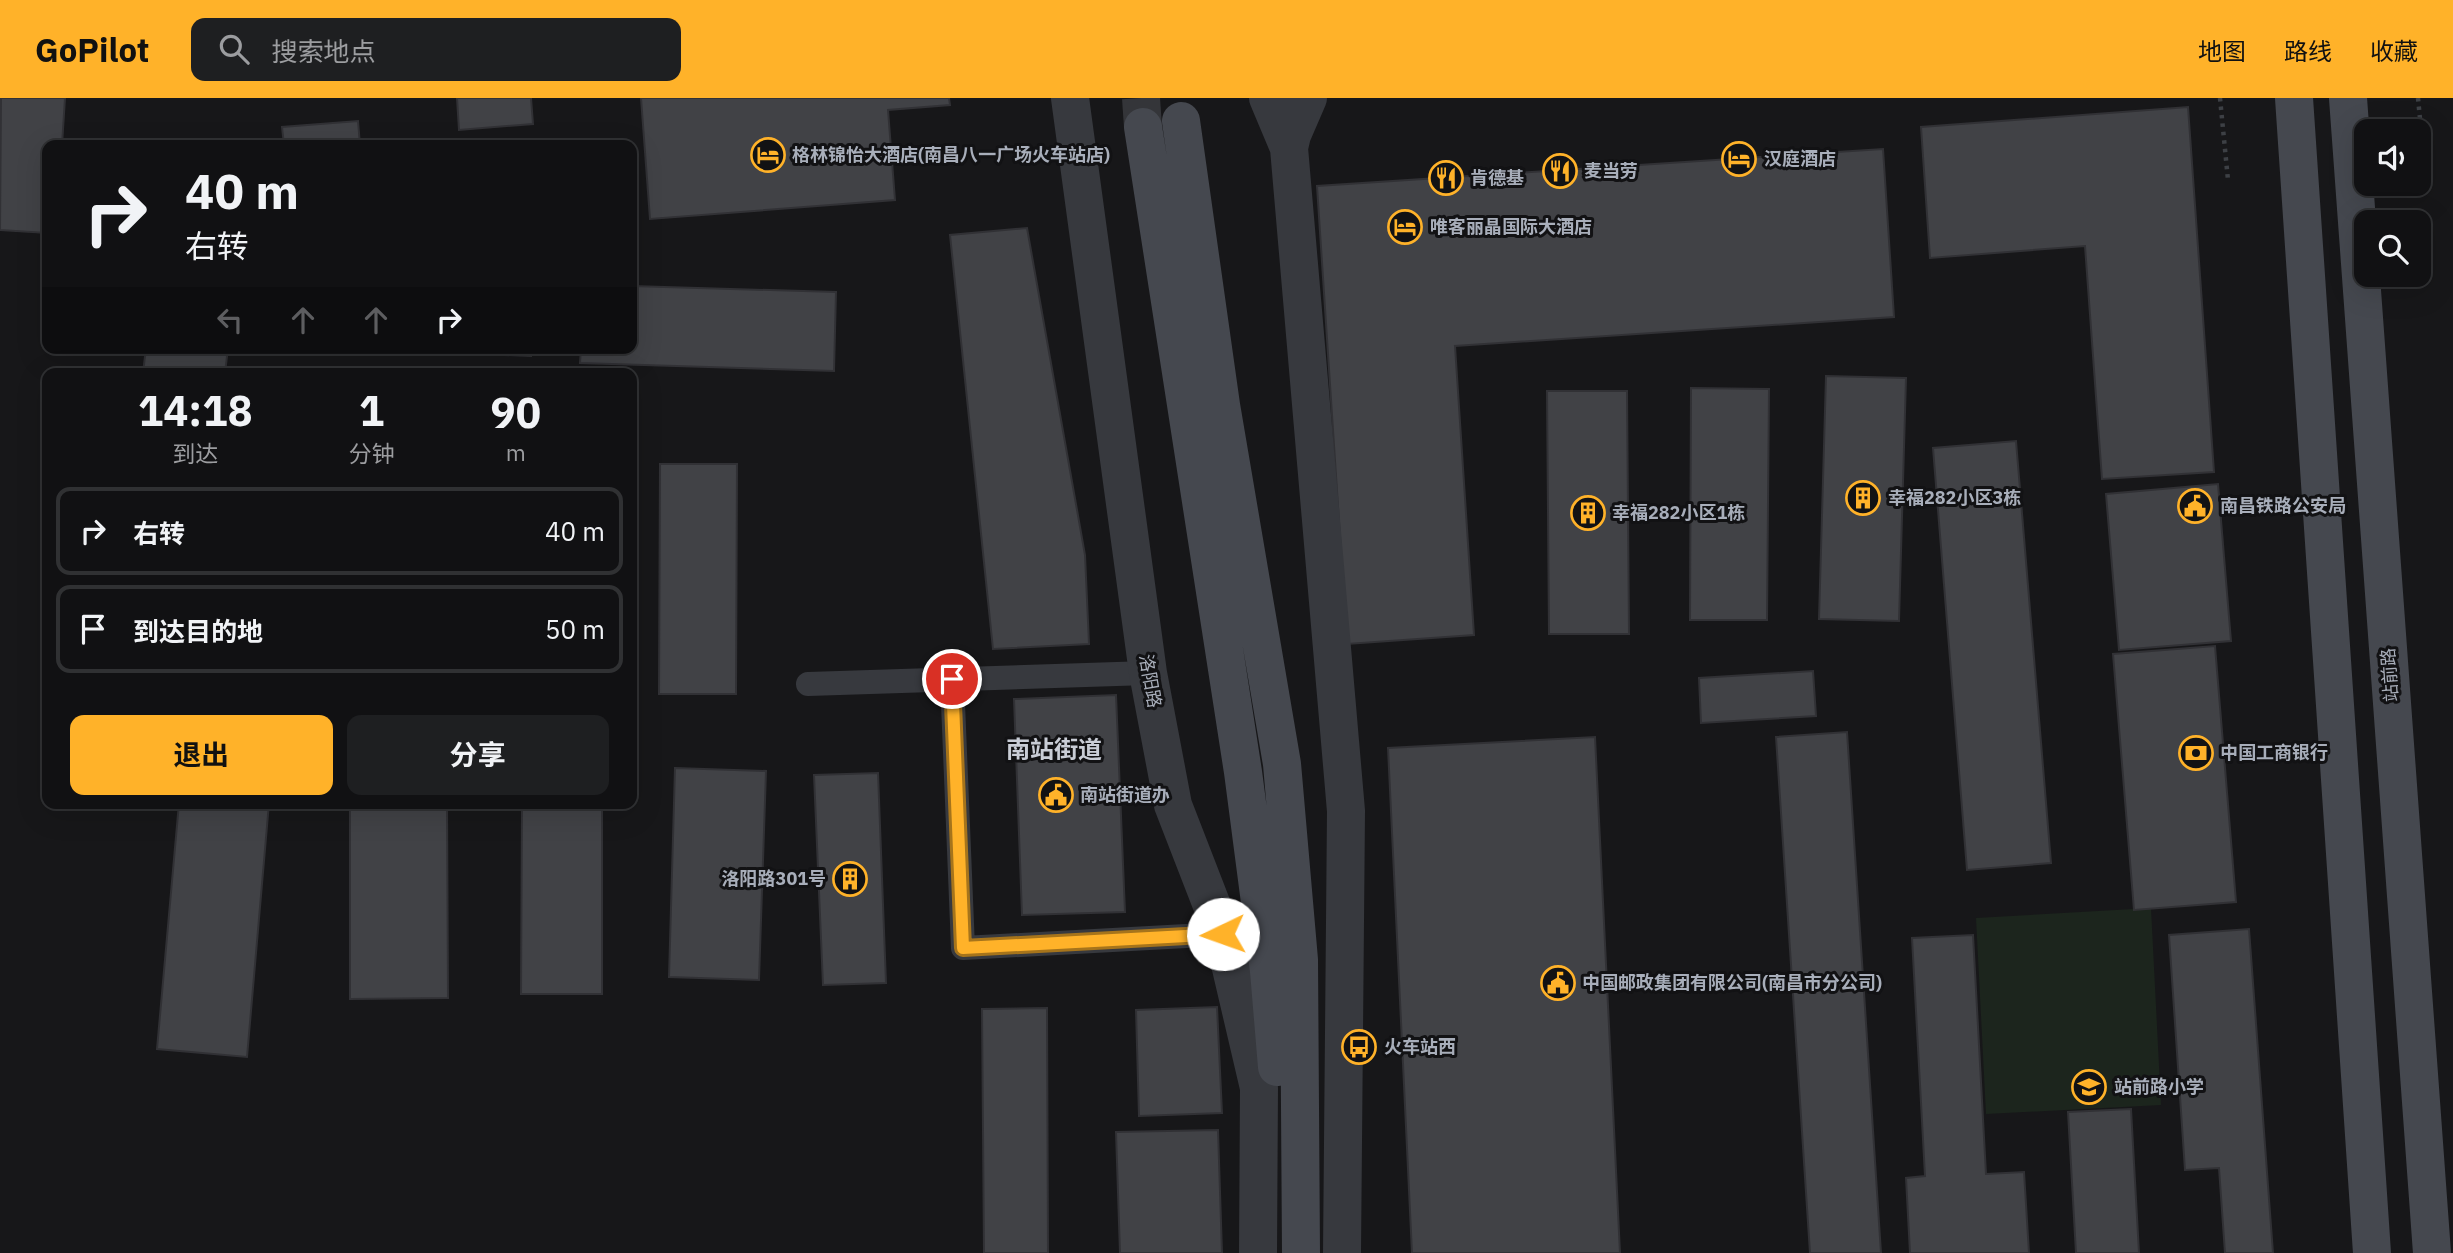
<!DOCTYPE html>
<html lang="zh">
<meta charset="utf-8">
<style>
body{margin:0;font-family:"IBM Plex Sans","Noto Sans SC",sans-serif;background:#1e1f21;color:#f1f3f6;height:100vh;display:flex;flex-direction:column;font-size:26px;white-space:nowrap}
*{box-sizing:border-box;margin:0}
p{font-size:23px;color:#9c9da0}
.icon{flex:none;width:38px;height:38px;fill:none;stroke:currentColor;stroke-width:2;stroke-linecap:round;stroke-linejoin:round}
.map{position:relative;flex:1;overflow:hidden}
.side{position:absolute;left:42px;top:270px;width:595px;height:441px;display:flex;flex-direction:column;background:#111113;border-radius:14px;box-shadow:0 7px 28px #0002,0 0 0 2px #303133}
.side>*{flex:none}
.banner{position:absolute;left:42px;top:42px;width:595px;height:214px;border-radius:14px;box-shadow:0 7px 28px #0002,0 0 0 2px #303133;background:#111113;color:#f1f3f6;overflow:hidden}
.controls{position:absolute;left:2354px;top:21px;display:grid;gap:14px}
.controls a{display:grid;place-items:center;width:77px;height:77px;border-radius:14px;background:#111113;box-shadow:0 7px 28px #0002,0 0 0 2px #303133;font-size:35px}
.pin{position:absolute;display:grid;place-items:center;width:60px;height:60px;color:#fff;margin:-30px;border:4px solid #fff;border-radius:50%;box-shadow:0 2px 7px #0007}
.me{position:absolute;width:77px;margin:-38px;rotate:267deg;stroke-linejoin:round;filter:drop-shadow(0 0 5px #0008)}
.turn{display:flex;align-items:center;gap:24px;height:147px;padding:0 28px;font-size:32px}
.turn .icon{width:91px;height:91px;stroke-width:2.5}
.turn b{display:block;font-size:49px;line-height:60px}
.lanes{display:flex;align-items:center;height:66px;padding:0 28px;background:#0003;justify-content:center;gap:35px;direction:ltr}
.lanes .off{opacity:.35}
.eta{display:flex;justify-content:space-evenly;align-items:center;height:119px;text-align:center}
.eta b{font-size:42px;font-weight:700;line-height:49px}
.action{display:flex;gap:14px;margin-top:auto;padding:14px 28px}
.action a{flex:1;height:80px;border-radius:14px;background:#ffb229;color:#111;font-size:28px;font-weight:700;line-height:80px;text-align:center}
.action a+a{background:#1e1f21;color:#f1f3f6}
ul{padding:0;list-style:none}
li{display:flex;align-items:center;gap:21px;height:88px;margin:0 14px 10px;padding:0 14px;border:4px solid #303133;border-radius:14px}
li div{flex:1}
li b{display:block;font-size:26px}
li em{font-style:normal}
header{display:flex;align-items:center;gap:42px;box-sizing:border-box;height:98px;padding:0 35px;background:#ffb229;color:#111}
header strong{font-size:33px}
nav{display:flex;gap:38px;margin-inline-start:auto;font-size:24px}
.search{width:490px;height:63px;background:#1e1f21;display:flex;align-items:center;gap:18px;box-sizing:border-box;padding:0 24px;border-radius:14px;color:#9c9da0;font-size:26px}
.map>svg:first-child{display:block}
.green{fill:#1c251d}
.building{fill:#414246;stroke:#313135;stroke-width:2}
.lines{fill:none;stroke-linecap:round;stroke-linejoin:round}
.secondary-tunnel{stroke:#343539;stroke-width:38;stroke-dasharray:38 19;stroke-linecap:butt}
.path{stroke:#3d4045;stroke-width:4.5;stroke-dasharray:3.5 5;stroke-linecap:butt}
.service{stroke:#37393e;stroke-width:24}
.tertiary{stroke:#37393e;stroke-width:38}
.secondary{stroke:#45484f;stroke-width:38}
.route-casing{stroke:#a6741b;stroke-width:18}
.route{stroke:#ffb229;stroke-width:12}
.labels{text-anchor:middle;stroke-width:6;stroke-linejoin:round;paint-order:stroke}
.poi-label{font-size:18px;font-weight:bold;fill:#a8aeba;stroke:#121214;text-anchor:start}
.street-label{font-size:18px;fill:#a8aeba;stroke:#121214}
.district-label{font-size:24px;font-weight:bold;fill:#c9cdd6;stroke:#121214}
</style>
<header>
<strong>GoPilot</strong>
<div class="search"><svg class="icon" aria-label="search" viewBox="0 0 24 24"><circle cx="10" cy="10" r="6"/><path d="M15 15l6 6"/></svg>搜索地点</div>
<nav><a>地图</a><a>路线</a><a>收藏</a></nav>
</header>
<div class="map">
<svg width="2453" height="1155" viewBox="0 0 2453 1155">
<rect width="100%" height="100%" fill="#171719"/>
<path class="green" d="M2151 810 2161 1007 1986 1016 1976 820Z"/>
<path class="building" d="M1 0H65L62 47H47V135L0 132Z
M457 0H531L533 26 459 32Z
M641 0H949L950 7 888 12 895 102 650 121Z
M2188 9 2214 374 2102 381 2085 148 1930 160 1921 29Z
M358 23 360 47H284L282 29Z
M1883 51 1894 219 1455 248 1474 537 1347 546 1317 88Z
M1027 130 1085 457 1089 546 993 551 950 137Z
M632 188 836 194 834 273 580 265 581 250H632Z
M146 250H228L225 275H143Z
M455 250H531V258L455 255Z
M1826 278 1906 280 1899 523 1819 521Z
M1691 290 1769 291 1767 522H1690Z
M1547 293H1627L1629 536H1549Z
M2016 343 2051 765 1967 772 1933 350Z
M660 366H737L736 596H659Z
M2218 386 2231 543 2119 552 2106 396Z
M2215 548 2236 804 2134 812 2113 556Z
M1813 573 1816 618 1701 625 1699 580Z
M1116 597 1125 814 1022 817 1014 601Z
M1847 634 1881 1155H1810L1776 639Z
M1595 639 1620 1155H1412L1388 650Z
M675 670 766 673 759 882 669 879Z
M878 675 886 885 823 887 814 677Z
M179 705H269L247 959 157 951Z
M350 705H447L448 900 350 901Z
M522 705H602V896H521Z
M2249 831 2273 1155H2225L2219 1070 2185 1072 2169 837Z
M1973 837 1986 1076 2024 1074 2029 1155H1910L1906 1080 1925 1078 1912 840Z
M1217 909 1222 1015 1139 1018 1136 912Z
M1047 910 1048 1155H984L982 911Z
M2131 1011 2139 1155H2076L2068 1014Z
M1218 1032 1222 1155H1120L1116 1034Z"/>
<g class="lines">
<path class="secondary-tunnel" d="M1141 0 1143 29"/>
<path class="path" d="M2220 0 2228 82
M2418 0 2425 73"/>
<path class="service" d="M952 581 963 850 1223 836
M808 586 1148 575"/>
<path class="tertiary" d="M1070 0 1148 575 1173 707 1223 836 1259 990 1258 1155
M1268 0 1289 50
M1308 0 1292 37 1289 50 1346 713 1342 1155"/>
<path class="secondary" d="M2294 0 2372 1155
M2348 0 2432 1155
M1181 23 1221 307 1282 666 1299 862 1301 1155
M1143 29 1243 674 1269 873 1277 969"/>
</g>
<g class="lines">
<g class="route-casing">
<path id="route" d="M952 581 963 850 1223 836"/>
</g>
<use href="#route" class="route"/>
</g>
<defs>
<g id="hotel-ring" transform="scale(1.75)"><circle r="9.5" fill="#121214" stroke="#ffb229" stroke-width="1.5"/><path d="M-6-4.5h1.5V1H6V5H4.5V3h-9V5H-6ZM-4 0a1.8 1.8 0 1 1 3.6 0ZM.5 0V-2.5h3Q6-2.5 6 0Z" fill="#ffb229"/></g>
<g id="restaurant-ring" transform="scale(1.75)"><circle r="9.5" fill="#121214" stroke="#ffb229" stroke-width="1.5"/><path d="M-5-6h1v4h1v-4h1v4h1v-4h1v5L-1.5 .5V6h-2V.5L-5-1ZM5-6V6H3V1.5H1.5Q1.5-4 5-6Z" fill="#ffb229"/></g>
<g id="building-ring" transform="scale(1.75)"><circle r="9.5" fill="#121214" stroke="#ffb229" stroke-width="1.5"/><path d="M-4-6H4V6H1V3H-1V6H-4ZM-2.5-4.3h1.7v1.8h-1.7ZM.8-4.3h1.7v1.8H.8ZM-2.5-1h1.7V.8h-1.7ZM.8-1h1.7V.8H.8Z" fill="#ffb229"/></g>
<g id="civic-ring" transform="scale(1.75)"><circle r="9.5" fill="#121214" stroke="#ffb229" stroke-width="1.5"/><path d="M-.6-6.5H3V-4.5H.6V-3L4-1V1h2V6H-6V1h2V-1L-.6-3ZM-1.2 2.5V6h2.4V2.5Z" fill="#ffb229"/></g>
<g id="bank-ring" transform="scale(1.75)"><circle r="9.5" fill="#121214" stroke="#ffb229" stroke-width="1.5"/><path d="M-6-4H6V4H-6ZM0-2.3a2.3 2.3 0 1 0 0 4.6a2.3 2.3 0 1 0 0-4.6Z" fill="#ffb229"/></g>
<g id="bus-ring" transform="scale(1.75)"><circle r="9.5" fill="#121214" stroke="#ffb229" stroke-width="1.5"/><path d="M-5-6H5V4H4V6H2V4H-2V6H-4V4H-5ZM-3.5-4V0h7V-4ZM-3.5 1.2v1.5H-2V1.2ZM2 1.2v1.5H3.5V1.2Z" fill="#ffb229"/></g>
<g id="school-ring" transform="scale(1.75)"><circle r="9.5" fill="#121214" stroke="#ffb229" stroke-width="1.5"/><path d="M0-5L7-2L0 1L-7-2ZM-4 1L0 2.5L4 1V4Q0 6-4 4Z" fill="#ffb229"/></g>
</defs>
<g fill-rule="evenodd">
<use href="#hotel-ring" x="768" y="57"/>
<use href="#hotel-ring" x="1739" y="61"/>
<use href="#restaurant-ring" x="1560" y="73"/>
<use href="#restaurant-ring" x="1446" y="80"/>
<use href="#hotel-ring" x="1405" y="129"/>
<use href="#building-ring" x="1863" y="400"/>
<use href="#civic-ring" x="2195" y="408"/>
<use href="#building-ring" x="1588" y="415"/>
<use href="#bank-ring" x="2196" y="655"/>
<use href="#civic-ring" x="1056" y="697"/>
<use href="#building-ring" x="850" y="781"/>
<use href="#civic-ring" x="1558" y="885"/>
<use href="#bus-ring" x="1359" y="949"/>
<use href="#school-ring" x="2089" y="989"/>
</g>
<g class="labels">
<g class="poi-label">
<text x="792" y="63">格林锦怡大酒店(南昌八一广场火车站店)</text>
<text x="1764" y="67">汉庭酒店</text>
<text x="1584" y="79">麦当劳</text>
<text x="1470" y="86">肯德基</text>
<text x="1430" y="135">唯客丽晶国际大酒店</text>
<text x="1888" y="406">幸福282小区3栋</text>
<text x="2220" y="414">南昌铁路公安局</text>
<text x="1612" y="421">幸福282小区1栋</text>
<text x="2220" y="661">中国工商银行</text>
<text x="1080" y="703">南站街道办</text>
<text x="826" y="787" text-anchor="end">洛阳路301号</text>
<text x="1582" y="891">中国邮政集团有限公司(南昌市分公司)</text>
<text x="1384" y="955">火车站西</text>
<text x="2114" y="995">站前路小学</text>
</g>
<g class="street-label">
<text transform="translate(2390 577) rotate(-94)" y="6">站前路</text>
<text transform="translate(1150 583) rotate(80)" y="6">洛阳路</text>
</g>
<g class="district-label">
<text x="1054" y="660">南站街道</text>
</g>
</g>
</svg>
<div class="controls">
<a><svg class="icon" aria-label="sound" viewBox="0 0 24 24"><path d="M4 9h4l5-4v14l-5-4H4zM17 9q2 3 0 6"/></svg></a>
<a><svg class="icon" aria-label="search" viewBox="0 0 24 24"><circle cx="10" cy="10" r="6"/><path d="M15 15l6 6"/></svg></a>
</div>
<div class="pin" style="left:952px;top:581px;background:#d93025"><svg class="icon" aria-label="arrive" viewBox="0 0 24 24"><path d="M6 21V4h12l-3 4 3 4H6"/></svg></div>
<svg class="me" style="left:1223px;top:836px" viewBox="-20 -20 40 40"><circle r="19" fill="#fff"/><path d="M0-13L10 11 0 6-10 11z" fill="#ffb229"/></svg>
<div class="banner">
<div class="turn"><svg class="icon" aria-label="right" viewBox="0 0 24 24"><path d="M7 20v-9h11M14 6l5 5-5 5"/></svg><div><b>40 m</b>右转</div></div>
<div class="lanes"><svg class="icon off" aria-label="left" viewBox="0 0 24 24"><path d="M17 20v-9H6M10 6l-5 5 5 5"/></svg><svg class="icon off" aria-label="ahead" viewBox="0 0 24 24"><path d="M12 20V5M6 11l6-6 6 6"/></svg><svg class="icon off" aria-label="ahead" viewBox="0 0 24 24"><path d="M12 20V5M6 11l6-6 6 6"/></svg><svg class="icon" aria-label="right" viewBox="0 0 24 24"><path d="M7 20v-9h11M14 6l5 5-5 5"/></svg></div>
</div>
<section class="side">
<div class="eta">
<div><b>14:18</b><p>到达</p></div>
<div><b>1</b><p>分钟</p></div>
<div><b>90</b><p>m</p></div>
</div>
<ul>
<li><svg class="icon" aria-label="right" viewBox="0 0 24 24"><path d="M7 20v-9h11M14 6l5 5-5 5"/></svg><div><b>右转</b></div><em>40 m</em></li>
<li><svg class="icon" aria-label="arrive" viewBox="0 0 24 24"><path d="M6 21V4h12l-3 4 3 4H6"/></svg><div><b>到达目的地</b></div><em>50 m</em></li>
</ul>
<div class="action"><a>退出</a><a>分享</a></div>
</section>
</div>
